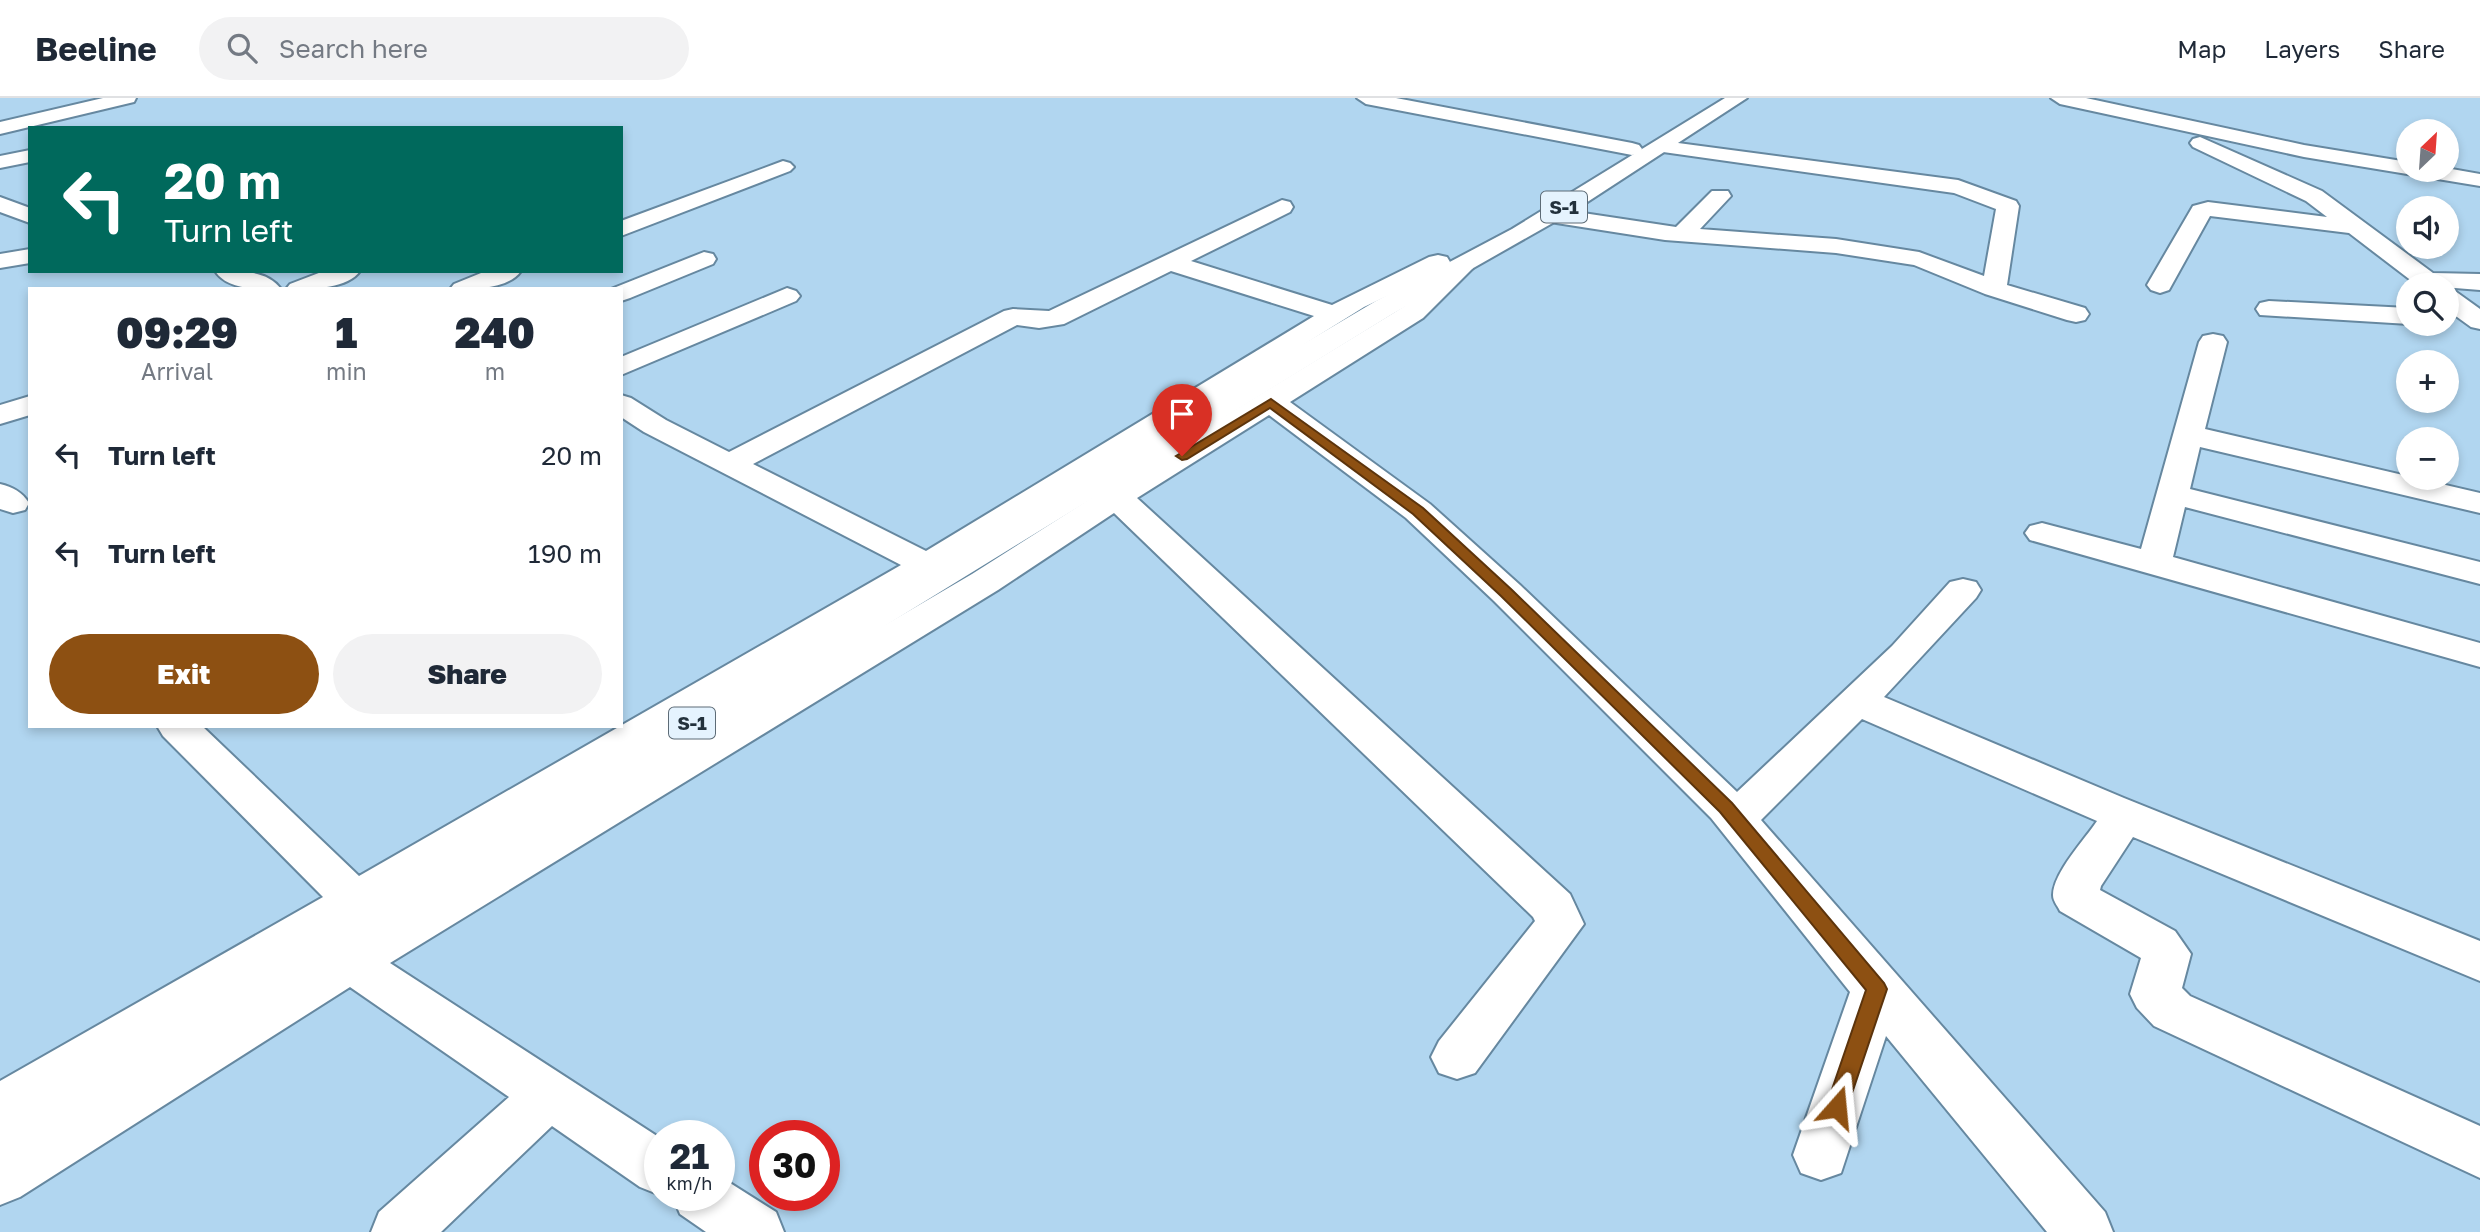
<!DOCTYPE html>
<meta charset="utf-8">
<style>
body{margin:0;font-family:"Golos Text",sans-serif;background:#f2f2f3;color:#1f2937;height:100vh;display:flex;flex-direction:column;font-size:26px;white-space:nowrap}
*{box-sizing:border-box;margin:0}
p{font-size:23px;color:#747a83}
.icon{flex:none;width:38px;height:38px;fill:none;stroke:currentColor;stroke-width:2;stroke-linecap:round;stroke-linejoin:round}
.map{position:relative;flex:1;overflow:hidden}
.details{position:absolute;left:28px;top:189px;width:595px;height:441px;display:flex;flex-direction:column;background:#fff;border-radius:0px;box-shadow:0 4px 10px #0003}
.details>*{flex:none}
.hud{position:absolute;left:28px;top:28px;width:595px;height:147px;border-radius:0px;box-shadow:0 4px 10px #0003;background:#00695c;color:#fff;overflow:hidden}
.needle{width:46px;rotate:25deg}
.fabs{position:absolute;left:2396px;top:21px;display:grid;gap:14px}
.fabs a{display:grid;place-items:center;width:63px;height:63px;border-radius:50%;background:#fff;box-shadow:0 4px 10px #0003;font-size:35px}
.speed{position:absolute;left:644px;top:1022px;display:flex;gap:14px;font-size:35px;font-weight:700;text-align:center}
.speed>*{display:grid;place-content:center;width:91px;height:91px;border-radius:50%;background:#fff;box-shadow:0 4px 10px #0003;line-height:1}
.speed small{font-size:18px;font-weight:400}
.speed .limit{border:10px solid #d22;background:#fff;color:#111}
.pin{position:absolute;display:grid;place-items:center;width:60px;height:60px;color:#fff;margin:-72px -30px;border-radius:50% 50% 50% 0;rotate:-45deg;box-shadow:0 0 7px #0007}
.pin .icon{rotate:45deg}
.me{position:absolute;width:77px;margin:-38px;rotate:18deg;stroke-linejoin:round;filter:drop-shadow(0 0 5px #0008)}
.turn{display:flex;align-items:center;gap:24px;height:147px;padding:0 21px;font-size:32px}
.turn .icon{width:91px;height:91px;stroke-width:2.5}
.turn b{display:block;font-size:49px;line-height:60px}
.eta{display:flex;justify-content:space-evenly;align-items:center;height:119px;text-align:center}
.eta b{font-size:42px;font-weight:800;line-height:49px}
.primary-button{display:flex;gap:14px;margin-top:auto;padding:14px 21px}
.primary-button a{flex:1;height:80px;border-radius:42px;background:#8d5012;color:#fff;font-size:28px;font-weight:800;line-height:80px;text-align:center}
.primary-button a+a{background:#f2f2f3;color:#1f2937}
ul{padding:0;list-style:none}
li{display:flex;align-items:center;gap:21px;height:98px;padding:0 21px}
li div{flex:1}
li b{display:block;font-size:26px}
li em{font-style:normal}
header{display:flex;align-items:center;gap:42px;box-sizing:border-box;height:98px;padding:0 35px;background:#fff;border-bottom:2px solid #e0e1e3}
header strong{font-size:33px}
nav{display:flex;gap:38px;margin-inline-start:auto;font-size:24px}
.search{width:490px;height:63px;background:#f2f2f3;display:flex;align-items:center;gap:18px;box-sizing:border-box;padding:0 24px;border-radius:38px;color:#747a83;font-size:26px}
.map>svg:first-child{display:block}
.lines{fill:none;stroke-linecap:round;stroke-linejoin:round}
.minor-casing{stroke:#6688a0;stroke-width:4}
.major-casing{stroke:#6688a0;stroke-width:4}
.minor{fill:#fff;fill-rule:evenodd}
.major{fill:#fff;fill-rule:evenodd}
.route{fill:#8d5012;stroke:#5c340c;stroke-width:2}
.labels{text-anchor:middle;stroke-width:7;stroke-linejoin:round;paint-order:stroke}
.shield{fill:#e5f3fe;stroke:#5d6b76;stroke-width:2}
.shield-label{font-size:19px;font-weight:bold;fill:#23313c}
</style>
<header>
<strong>Beeline</strong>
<div class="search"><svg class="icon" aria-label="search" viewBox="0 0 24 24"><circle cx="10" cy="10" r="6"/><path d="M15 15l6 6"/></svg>Search here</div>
<nav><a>Map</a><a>Layers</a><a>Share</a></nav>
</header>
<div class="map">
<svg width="2480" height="1134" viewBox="0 0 2480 1134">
<rect width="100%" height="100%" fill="#b1d6f0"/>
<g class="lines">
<g class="minor-casing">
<path id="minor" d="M103 0H136L134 4 0 36V24Z
M1357 0H1396L1632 45 1639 47 1642 51 1639 55 1632 57 1366 6Z
M2051 0H2086L2304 47 2408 64V72L2446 70 2480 76V88L2304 59 2060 6Z
M2200 39 2322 93 2433 175 2480 176V192L2417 187 2349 135 2210 118 2169 192 2160 195 2151 192 2147 187 2193 108 2208 104 2327 119 2306 103 2193 49 2190 45 2193 41Z
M1663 43 1958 82 2016 103 2019 108 2007 187 2085 210 2089 216 2085 222 2076 224 2067 222 1985 196 1914 167 1836 155 1665 142 1550 124 1542 122 1539 117 1542 112 1550 110 1676 129 1712 93H1728L1731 98 1700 131 1836 141 1919 154 1984 178 1996 111 1954 95 1656 53 1653 49 1656 45Z
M30 52V64L0 70V58Z
M783 63 790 65 794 69 790 73 621 138V123Z
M0 99 30 110V125L0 114Z
M1282 102 1290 104 1293 109 1290 114 1191 163 1332 207 1429 159 1438 157 1447 159 1450 164 1447 169 1364 209 939 474 19 1028 0 1035V983L323 799 163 638 157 628H202L359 778 901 467 644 334 621 319V297L631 300 666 322 729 354 1004 213 1013 211 1049 213ZM1171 173 1314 218 926 453 753 366 1017 227 1039 230 1064 226Z
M30 151V165L0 170V156Z
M704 154 713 156 716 161 713 166 630 200 621 203V191H611Z
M1461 163 1470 165 1473 170 1423 220 1290 304 1430 406 1520 487 1737 694 1892 548 1950 484 1963 481 1976 484 1981 492 1976 500 1884 599 2124 700 2480 843V883L2133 739 2101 788 2100 792 2175 833 2191 856 2182 890 2190 898 2480 1028V1080L2154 928 2137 910 2130 896 2141 860 2060 813C2057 807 2053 803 2053 797 2053 775 2085 741 2097 723L1862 621 1761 722 2105 1114 2113 1134H2047L1886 938 1841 1075 1821 1082 1801 1075 1793 1057 1850 894 1711 720 1494 503 1406 420 1269 317 1137 400 1570 796 1584 826 1475 975 1457 981 1439 975 1431 959 1439 943 1535 823 1533 819 1114 415 998 492 390 865 660 1040V1097L640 1089 552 1028 441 1134H371L379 1114 509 999 350 889 20 1099 0 1107V1051L238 906 972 476 1104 392 1405 208 1452 165Z
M215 173C236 173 267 171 281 191 260 191 228 193 215 173Z
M324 173H360C347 192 307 191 286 191L290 186Z
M486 173H521C508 192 471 191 450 191L454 186Z
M787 190 796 193 800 198 796 203 621 277V259Z
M2446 190 2455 193 2480 211V231L2471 229 2446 211Z
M2269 203 2408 210 2409 226 2260 217 2256 211 2260 205Z
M2213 236 2223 238 2227 244 2205 331 2480 395V415L2200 349 2190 391 2480 464V486L2185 409 2173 459 2480 545V569L2030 442 2025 435 2030 428 2042 425 2141 451 2199 244 2203 238Z
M30 298V317L0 326V307Z
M0 386C13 389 22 394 29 405L25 412 13 415 0 411Z
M719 1078 776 1114 784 1134H706L680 1116 672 1097H719Z"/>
</g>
<g class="major-casing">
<path id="major" d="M1725 0H1747L1572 114 1394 215 19 1060 0 1068V1014L1376 203 1512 131Z"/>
</g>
<use href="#minor" class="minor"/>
<use href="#major" class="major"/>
</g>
<path class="route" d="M1271 301 1423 410 1512 492 1732 705 1884 885 1887 891 1845 1016 1837 1019 1829 1016 1826 1009 1866 892 1720 714 1501 498 1413 416 1270 310 1187 361 1182 362 1176 358Z"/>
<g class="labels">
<g class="shield">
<rect x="1541" y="93.5" width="46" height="31" rx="5"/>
<rect x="669" y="609.5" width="46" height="31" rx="5"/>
</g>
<g class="shield-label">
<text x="1564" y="116">S-1</text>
<text x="692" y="632">S-1</text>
</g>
</g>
</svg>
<div class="fabs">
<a><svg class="needle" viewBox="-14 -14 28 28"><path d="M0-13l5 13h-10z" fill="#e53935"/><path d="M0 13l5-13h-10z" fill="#747a83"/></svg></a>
<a><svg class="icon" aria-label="sound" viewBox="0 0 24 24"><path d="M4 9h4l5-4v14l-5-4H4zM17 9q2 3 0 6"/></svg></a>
<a><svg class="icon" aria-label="search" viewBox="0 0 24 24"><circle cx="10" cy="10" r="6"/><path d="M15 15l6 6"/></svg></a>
<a>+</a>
<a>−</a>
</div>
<div class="speed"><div>21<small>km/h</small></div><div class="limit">30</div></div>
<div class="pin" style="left:1182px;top:358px;background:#d93025"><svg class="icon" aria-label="arrive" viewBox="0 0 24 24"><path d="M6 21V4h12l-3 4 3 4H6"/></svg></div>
<svg class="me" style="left:1837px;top:1009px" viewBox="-20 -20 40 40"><path d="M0-17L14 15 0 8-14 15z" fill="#8d5012" stroke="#fff" stroke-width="4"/></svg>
<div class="hud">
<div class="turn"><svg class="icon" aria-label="left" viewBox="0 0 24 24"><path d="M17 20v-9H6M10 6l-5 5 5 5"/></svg><div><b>20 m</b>Turn left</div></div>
</div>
<section class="details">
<div class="eta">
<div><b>09:29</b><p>Arrival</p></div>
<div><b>1</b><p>min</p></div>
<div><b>240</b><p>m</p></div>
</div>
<ul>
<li><svg class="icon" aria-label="left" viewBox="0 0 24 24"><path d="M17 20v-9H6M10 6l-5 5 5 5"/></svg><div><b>Turn left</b></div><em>20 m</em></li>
<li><svg class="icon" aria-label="left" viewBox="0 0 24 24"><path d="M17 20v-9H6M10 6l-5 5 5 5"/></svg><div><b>Turn left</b></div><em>190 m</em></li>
</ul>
<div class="primary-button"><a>Exit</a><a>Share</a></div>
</section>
</div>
